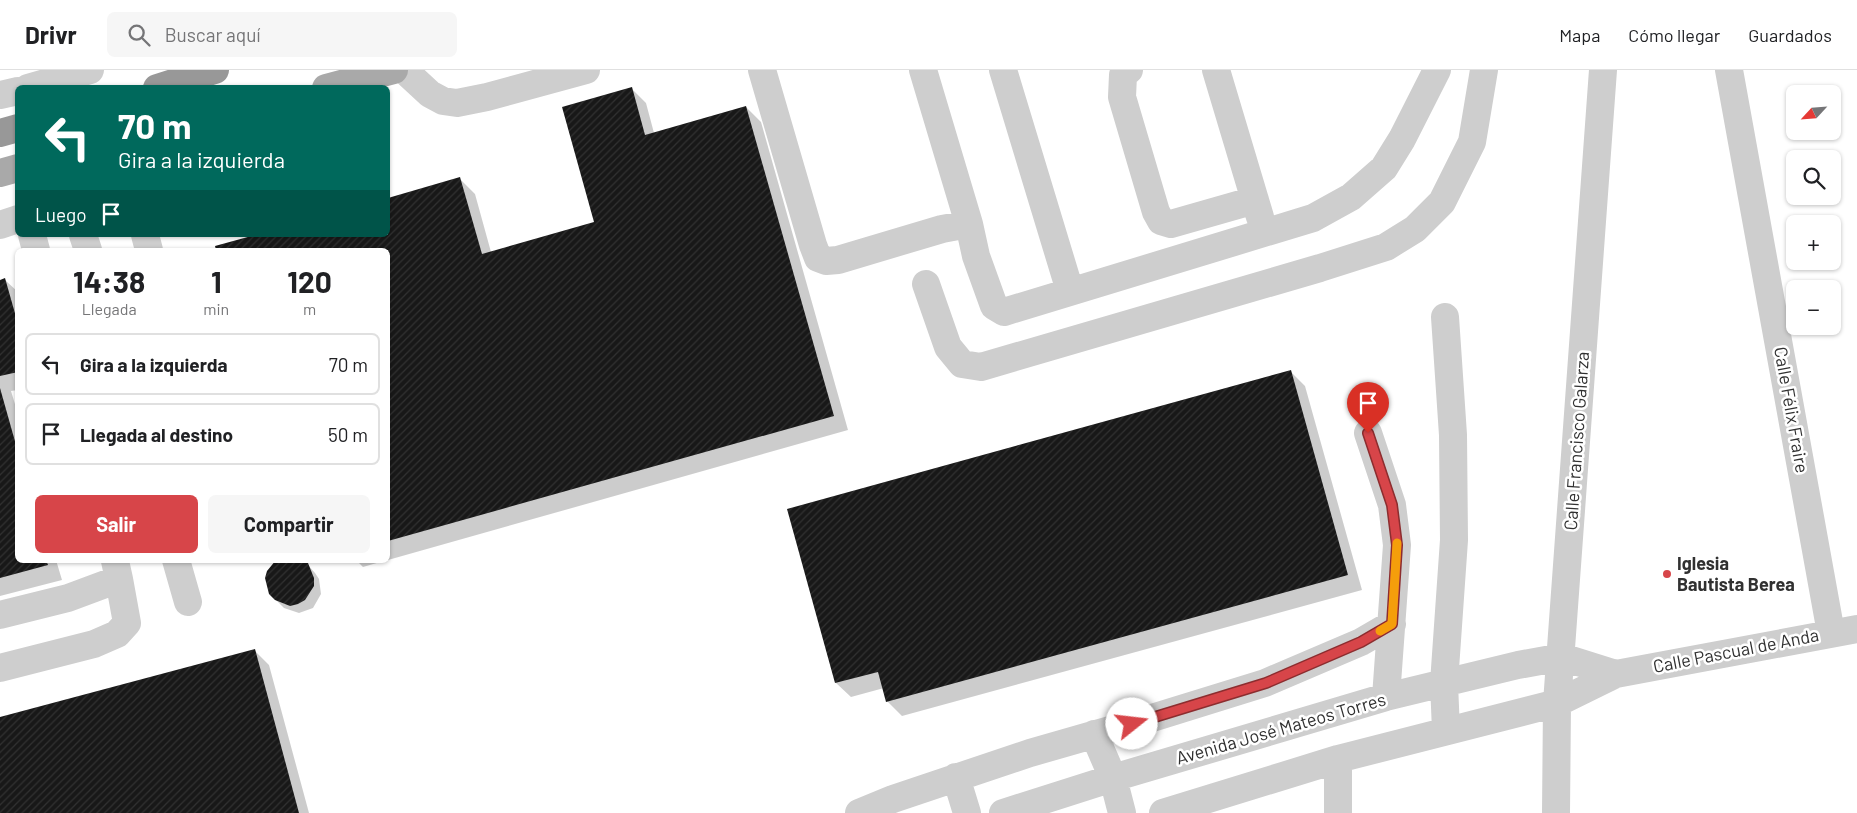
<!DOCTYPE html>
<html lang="es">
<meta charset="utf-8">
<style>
body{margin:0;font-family:Barlow,sans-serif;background:#f6f6f6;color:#202124;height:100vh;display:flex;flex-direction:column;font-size:19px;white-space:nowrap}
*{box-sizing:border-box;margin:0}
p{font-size:16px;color:#757577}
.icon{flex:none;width:28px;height:28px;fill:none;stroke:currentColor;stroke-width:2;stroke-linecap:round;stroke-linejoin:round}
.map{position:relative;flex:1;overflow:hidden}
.sheet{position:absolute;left:15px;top:178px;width:375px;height:315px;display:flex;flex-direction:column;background:#fff;border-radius:8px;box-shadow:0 1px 4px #0004}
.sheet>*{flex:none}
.banner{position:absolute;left:15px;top:15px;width:375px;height:152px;border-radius:8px;box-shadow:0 1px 4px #0004;background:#00695c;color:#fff;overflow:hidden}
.needle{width:32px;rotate:244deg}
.controls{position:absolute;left:1786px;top:15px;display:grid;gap:10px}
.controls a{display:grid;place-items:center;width:55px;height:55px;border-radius:8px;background:#fff;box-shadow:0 1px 4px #0004;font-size:25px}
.pin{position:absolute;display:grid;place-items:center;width:42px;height:42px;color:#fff;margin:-51px -21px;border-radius:50% 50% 50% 0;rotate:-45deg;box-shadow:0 0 5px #0007}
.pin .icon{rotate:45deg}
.me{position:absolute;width:55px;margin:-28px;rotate:74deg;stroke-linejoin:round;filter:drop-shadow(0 0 4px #0008)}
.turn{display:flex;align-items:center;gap:18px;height:105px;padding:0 20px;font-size:22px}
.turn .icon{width:65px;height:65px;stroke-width:2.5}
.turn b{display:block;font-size:35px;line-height:42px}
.then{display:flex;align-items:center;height:48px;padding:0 20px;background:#0003;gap:10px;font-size:19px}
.eta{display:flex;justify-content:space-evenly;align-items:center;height:85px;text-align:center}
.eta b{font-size:30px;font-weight:700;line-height:35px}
.button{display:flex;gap:10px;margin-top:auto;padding:10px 20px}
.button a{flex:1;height:58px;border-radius:8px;background:#d74549;color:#fff;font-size:20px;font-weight:700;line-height:58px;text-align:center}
.button a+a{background:#f6f6f6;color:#202124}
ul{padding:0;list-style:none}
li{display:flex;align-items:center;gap:15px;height:62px;margin:0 10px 8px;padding:0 10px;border:2px solid #e0e0e0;border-radius:8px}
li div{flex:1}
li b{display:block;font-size:19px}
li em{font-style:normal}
header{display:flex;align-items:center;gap:30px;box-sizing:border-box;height:70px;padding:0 25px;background:#fff;border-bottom:1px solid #e0e0e0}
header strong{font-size:24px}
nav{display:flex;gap:28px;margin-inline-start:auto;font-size:18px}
.search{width:350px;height:45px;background:#f6f6f6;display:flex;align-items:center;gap:12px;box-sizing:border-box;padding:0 18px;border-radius:8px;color:#757577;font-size:19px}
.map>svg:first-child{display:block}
.shadow{fill:#0003}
.building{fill:url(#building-hatch)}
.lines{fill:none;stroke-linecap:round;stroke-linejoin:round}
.minor{stroke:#cecece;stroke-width:28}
.major{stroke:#a9a9a9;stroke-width:28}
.highway{stroke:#989898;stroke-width:28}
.route-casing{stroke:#8c2d2f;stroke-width:12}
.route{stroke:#d74549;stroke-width:9}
.slow{stroke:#f59e0b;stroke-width:9}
.poi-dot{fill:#d74549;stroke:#fff;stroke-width:2}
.labels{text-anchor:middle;stroke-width:5;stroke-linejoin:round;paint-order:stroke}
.street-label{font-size:18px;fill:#313131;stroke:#fff}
.poi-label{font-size:18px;font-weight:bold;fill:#313131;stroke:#fff;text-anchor:start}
</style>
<header>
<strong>Drivr</strong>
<div class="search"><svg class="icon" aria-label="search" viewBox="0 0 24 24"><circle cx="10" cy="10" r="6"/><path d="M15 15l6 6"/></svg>Buscar aquí</div>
<nav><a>Mapa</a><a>Cómo llegar</a><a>Guardados</a></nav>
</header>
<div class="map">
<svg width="1857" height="743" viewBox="0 0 1857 743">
<defs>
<pattern id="building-hatch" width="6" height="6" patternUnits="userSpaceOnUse" patternTransform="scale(1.25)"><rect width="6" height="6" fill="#181818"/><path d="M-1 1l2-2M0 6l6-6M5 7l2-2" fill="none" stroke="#313131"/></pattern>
</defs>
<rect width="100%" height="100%" fill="#fff"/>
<path class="shadow" d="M631 18 646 33 654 63 746 37 761 52 848 360 388 490V180H218L259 165H388V129L460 109 475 124 491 182 596 153Z
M5 210 18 222V320L11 321 18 344V490H56L62 510 0 526V211Z
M1291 302 1305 316 1362 520 902 646 887 631 884 618 851 627 836 613 789 440Z
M298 490 307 494 315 503 319 509 321 524 313 538 299 543 284 538 276 530Z
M356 490H387L363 497Z
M254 580 269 595 309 743H0V648Z"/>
<path class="building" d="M632 17 645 65 746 36 834 346 388 471V180H216L215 176 255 165H388V128L460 107 482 184 594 152 562 37Z
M5 208 18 254V302L0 306V210Z
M1291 300 1348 505 886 632 878 602 835 613 787 439Z
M0 318 18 382V490H46L48 495 0 508Z
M276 490H303L308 493 314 508V516L305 530 298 534 290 536 275 530 269 524 265 508 267 501Z
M255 579 299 743H0V647Z"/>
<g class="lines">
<path class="minor" d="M404 0 430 24 443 31 457 33 487 27 586 0
M762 0 813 175 818 188 826 191 838 190 942 159 969 154 976 186 994 236 1004 242 1313 148 1351 127 1384 98 1402 69 1437 0
M923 0 969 154
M1003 0 1070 221
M1129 0 1123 5 1122 27 1156 142 1161 151 1171 154 1255 130
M1216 0 1260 147
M1729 0 1831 563
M28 18 90 0
M0 25 18 21
M0 155 18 149
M32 165 36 180
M83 165 88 180
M145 165 149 180
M926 214 948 277 962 294 981 297 1320 198 1386 177 1415 159 1442 132 1472 72 1484 0
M1445 247 1453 365 1454 470 1444 613 1446 661
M1368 363 1392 435 1397 475 1386 627
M176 490 188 532
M0 545 68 528 119 509 115 491
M0 598 94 574 117 564 127 553 119 509
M1094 664 1113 708 1122 743
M956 707 967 743
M859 743 893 729 1030 683 1152 648 1265 613 1361 572 1392 554
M1003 743 1113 708 1386 627 1518 595 1562 587 1616 604
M1163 743 1338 689 1557 633 1616 604 1857 559
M1338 743V689
M1556 743 1557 633 1603 0"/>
<path class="major" d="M326 18 394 0
M0 103 18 98"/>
<path class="highway" d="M157 18 215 0
M0 63 18 58"/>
</g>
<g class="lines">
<g class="route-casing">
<path id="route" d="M1132 654 1266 613 1361 572 1392 554 1397 475 1392 435 1368 363"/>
</g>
<use href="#route" class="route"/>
<path class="slow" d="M1380 561 1392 554 1397 473"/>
</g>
<circle class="poi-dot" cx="1667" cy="504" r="5"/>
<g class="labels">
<g class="street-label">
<text transform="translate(1791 340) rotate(80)" y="6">Calle Félix Fraire</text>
<text transform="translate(1577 371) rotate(-86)" y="6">Calle Francisco Galarza</text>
<text transform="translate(1736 581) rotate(-11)" y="6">Calle Pascual de Anda</text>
<text transform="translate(1281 659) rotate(-16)" y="6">Avenida José Mateos Torres</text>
</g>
<g class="poi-label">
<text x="1677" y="500">Iglesia<tspan x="1677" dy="21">Bautista Berea</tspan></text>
</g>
</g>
</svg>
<div class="controls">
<a><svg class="needle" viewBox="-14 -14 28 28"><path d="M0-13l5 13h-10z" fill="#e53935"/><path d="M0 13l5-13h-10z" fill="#757577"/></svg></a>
<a><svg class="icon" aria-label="search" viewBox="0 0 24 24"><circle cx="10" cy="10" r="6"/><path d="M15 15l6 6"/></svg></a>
<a>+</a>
<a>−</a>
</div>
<div class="pin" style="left:1368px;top:363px;background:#d93025"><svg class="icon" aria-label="arrive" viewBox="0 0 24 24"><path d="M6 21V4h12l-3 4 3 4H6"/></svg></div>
<svg class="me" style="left:1132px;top:654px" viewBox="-20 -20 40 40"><circle r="19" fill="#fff"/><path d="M0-13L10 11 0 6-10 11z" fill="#d74549"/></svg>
<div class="banner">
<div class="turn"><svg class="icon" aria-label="left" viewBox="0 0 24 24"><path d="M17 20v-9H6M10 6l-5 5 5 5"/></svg><div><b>70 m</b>Gira a la izquierda</div></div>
<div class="then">Luego<svg class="icon" aria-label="arrive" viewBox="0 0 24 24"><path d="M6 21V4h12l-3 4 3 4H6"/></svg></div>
</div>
<section class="sheet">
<div class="eta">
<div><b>14:38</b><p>Llegada</p></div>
<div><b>1</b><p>min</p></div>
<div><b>120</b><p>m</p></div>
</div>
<ul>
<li><svg class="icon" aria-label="left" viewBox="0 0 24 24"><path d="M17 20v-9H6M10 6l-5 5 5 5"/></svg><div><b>Gira a la izquierda</b></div><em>70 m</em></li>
<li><svg class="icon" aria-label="arrive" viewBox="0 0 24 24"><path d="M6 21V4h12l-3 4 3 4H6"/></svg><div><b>Llegada al destino</b></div><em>50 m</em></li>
</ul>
<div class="button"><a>Salir</a><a>Compartir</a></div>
</section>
</div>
